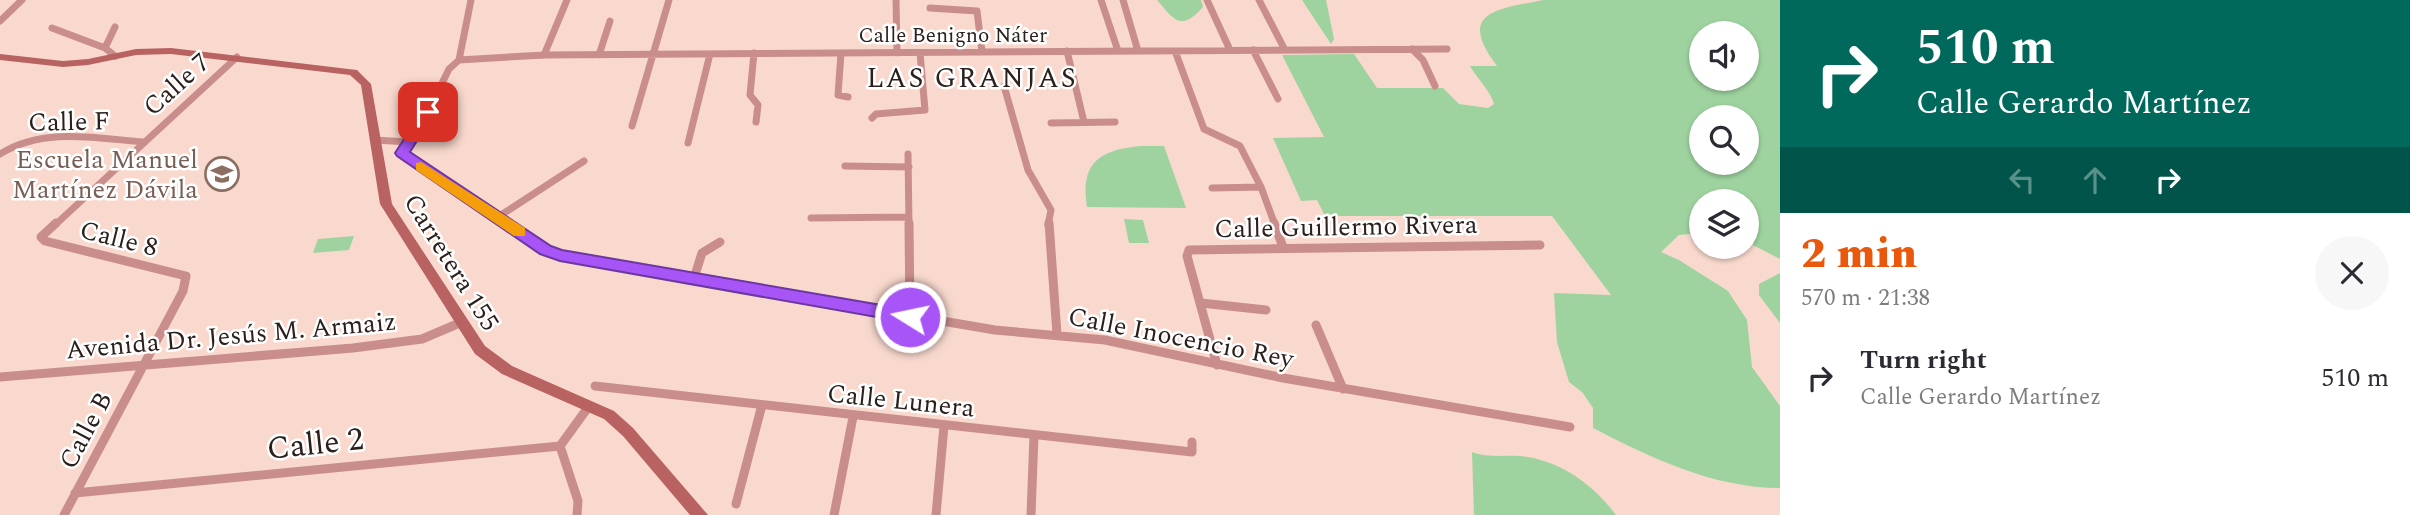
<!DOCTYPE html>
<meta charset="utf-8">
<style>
body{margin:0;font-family:Spectral,serif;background:#f7f7f7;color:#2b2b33;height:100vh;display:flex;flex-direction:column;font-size:26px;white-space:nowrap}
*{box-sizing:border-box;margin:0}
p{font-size:23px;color:#7c7c81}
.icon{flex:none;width:38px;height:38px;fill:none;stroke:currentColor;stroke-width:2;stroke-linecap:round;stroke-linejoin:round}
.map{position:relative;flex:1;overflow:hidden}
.side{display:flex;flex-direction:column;background:#fff;width:630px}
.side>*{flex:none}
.banner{background:#00695c;color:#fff;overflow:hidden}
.fabs{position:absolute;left:1689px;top:21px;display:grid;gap:14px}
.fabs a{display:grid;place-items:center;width:70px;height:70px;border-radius:50%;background:#fff;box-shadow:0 2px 5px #0004;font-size:35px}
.pin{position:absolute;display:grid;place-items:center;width:60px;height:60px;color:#fff;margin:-30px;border-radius:14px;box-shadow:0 4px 10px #0006}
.me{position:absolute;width:77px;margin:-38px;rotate:280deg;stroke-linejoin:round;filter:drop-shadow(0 0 5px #0008)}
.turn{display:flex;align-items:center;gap:24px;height:147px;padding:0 21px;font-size:32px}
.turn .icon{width:91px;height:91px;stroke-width:2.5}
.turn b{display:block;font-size:49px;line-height:60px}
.lanes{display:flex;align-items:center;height:66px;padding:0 21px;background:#0003;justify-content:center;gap:35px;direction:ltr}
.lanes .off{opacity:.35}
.round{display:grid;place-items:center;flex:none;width:74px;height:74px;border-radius:37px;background:#f7f7f7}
.overview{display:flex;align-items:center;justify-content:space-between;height:119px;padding:0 21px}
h1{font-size:42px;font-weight:800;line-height:52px;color:#ea580c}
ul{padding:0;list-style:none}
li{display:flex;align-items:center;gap:21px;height:91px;padding:0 21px}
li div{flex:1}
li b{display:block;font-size:26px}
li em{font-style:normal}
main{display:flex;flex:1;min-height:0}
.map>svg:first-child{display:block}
.green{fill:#9ed39f;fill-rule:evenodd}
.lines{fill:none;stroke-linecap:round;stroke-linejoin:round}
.street-far1{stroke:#c98e8b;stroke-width:7}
.street{stroke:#c98e8b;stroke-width:9}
.secondary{fill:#b86362;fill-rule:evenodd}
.route{fill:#a855f7;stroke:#6d37a1;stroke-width:2}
.slow{fill:#f59e0b}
.labels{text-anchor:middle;stroke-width:5;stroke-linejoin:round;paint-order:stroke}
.far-street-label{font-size:21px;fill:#2b201c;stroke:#fff}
.street-label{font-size:26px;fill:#2b201c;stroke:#fff}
.education-label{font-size:26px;fill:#785e54;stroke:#fff;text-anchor:end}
.neighbourhood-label{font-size:28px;letter-spacing:2px;fill:#2b201c;stroke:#fff}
.near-street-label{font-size:32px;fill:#2b201c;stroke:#fff}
</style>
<main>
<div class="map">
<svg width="1780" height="515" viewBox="0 0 1780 515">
<rect width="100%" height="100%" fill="#f9d9ce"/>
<path class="green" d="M1157 0H1201L1203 7C1181 32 1174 20 1157 0Z
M1302 0H1326L1334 39 1331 44Z
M1543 0H1780V259L1747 242 1746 201H1701V233L1679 235 1661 252 1679 260 1728 291 1747 320 1752 367 1780 406V488C1714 488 1651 458 1593 428V408L1582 392 1569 382 1557 342 1554 293 1611 295 1552 216H1325L1317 200 1301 201 1273 138 1324 137 1282 55 1354 54 1377 88H1443L1459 104 1488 108 1494 104C1491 91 1477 79 1470 66H1497C1455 11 1499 9 1543 0ZM1701 33H1746V79H1701ZM1701 117H1746V163H1701Z
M1140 146H1164L1186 208 1087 207C1080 163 1099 150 1140 146Z
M1124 219 1143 220 1149 243H1129Z
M354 236 349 250 313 253 318 239Z
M1780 273V323L1759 295V284Z
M1472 452C1489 458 1503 455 1520 456 1560 460 1593 484 1616 515H1474Z"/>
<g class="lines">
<path class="street-far1" d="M471 0 459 60 449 69 428 112 402 153 467 200 508 225
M896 0 897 53
M1101 0 1118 51
M1123 0 1138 51
M1207 0 1230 50
M1259 0 1285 50
M930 8 977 11 982 52
M0 21 22 0
M52 28 105 48 115 56
M105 48 115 27
M1412 49 1423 60 1435 86
M1253 50 1278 99
M1067 51 1084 122
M1175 51 1204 129 1240 146 1261 187 1275 225
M754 53 750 95 758 105 756 122
M841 53 838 95 848 97
M544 55 567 0
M599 55 610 21
M459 60 544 55 1447 49
M1004 86 1028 170 1051 210 1048 225
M872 118 876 114 925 110 920 53
M1051 123 1115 122
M632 126 669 0
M375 140 408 142
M688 143 710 54
M0 154C43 127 95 138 143 142
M908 154 909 225
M845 166 909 167
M1212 188 1261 187
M498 217 584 161
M811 218 909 217
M55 225 237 57"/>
<path class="street" d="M56 223 41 237 45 241 186 276 183 291 64 515
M505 223 560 256 995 330 1105 340 1283 378 1570 427
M909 223 910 317
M1049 223 1057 334
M1274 223 1283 247
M694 278 702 253 720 242
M1201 303 1266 310
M1316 325 1343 389
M1217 365 1187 256 1189 250 1540 245
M0 377 353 348 422 339 462 322
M595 386 1192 452V442
M560 446 578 501 577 515
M560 446 589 406
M75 493 560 446
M736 504 762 405
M834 515 853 417
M936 515 944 426
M1031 515 1034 435"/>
<path class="secondary" d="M171 48 357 70 371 84 392 204 485 346 512 366 614 411 633 428 708 515H690L623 436 604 419 502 374 475 354 380 204 361 85 350 75 171 54 136 55 88 65 63 67 0 60V54L63 61 88 59 136 49Z"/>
</g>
<path class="route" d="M428 107 435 112 410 152 551 246 562 250 910 310 918 317 910 323 560 261 540 254 397 156 395 153 424 109Z"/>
<path class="slow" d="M421 162 525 228V236H514L416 170V163Z"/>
<defs>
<g id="school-ring" transform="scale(1.75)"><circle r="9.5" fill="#fff" stroke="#8d6e63" stroke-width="1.5"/><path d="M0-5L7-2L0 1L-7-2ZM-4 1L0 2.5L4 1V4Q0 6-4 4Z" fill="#8d6e63"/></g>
</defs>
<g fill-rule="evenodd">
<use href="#school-ring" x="222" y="174"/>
</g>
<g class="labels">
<g class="far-street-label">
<text x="953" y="42">Calle Benigno Náter</text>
</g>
<g class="street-label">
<text transform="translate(176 84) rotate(-42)" y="9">Calle 7</text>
<text transform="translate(69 121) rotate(-1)" y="9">Calle F</text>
<text transform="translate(1346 226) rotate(-1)" y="9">Calle Guillermo Rivera</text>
<text transform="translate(119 238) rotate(14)" y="9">Calle 8</text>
<text transform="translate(452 262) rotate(58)" y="9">Carretera 155</text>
<text transform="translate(231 335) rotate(-5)" y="9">Avenida Dr. Jesús M. Armaiz</text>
<text transform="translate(1181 337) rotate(11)" y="9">Calle Inocencio Rey</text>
<text transform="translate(901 400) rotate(6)" y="9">Calle Lunera</text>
<text transform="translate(85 430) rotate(-62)" y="9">Calle B</text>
</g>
<g class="education-label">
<text x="198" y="168">Escuela Manuel<tspan x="198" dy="30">Martínez Dávila</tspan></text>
</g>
<g class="neighbourhood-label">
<text x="972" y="87">LAS GRANJAS</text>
</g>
<g class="near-street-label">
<text transform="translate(315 443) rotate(-6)" y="11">Calle 2</text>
</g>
</g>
</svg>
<div class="fabs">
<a><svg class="icon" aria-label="sound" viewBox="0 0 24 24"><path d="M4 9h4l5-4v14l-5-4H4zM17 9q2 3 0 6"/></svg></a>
<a><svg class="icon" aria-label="search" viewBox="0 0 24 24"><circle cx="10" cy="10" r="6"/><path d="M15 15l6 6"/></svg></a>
<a><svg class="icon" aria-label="layers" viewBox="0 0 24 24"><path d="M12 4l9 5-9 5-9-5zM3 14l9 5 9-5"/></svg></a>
</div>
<div class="pin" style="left:428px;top:112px;background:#d93025"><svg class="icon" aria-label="arrive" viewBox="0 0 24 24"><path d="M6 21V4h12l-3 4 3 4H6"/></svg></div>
<svg class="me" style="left:910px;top:317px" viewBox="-20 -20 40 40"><circle r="17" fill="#a855f7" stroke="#fff" stroke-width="3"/><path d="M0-11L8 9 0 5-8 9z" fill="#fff"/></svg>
</div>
<section class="side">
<div class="banner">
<div class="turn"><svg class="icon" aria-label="right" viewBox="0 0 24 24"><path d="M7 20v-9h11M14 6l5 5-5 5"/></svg><div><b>510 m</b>Calle Gerardo Martínez</div></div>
<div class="lanes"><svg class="icon off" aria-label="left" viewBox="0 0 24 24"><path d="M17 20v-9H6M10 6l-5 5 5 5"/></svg><svg class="icon off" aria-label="ahead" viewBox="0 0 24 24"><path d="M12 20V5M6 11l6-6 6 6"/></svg><svg class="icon" aria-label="right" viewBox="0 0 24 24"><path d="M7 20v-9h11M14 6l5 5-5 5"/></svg></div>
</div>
<div class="overview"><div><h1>2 min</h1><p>570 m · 21:38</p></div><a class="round"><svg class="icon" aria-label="close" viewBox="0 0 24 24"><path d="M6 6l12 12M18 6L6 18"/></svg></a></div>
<ul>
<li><svg class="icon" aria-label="right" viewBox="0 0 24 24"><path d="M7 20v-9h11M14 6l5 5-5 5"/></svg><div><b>Turn right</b><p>Calle Gerardo Martínez</p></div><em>510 m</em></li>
</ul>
</section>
</main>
